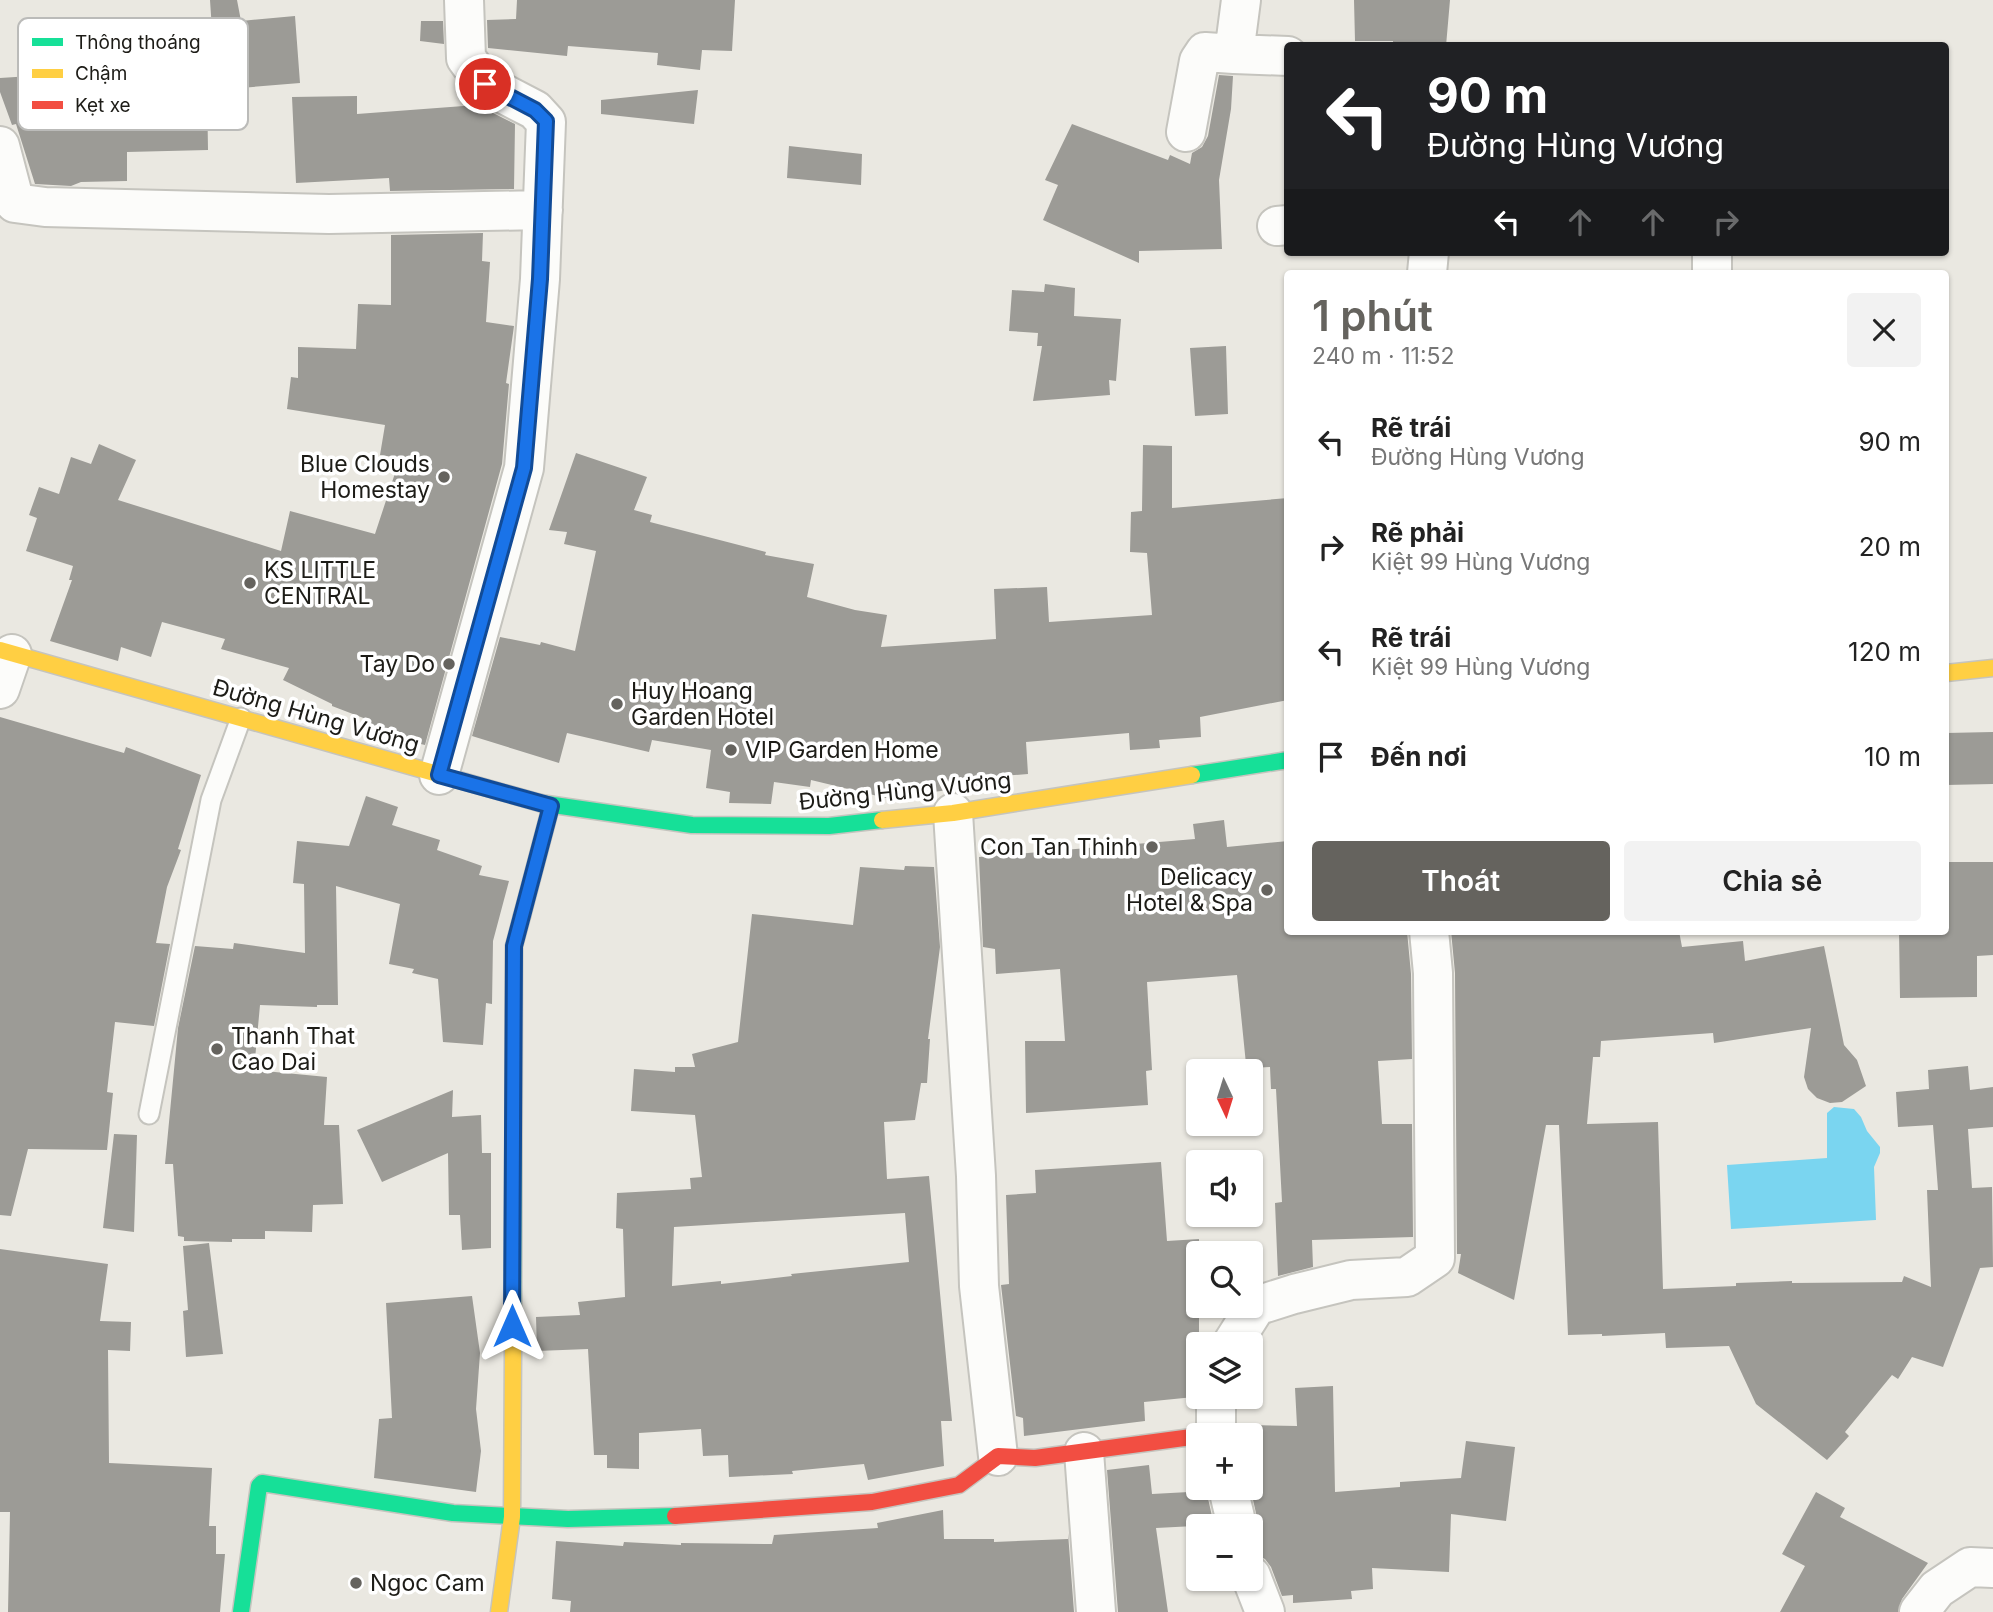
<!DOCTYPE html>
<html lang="vi">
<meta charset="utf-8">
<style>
body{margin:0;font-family:Inter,sans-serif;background:#f2f2f2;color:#222;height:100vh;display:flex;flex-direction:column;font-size:26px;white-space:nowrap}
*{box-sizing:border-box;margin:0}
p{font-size:23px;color:#767676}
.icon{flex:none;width:38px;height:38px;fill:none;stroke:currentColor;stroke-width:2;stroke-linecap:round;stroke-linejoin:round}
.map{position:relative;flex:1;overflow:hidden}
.panel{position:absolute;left:1284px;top:270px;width:665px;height:665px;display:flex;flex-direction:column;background:#fff;border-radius:7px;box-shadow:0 2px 5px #0004}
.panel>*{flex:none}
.top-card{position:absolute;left:1284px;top:42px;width:665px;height:214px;border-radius:7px;box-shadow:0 2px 5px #0004;background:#202124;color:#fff;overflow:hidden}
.needle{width:46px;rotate:176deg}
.controls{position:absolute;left:1186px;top:1059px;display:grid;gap:14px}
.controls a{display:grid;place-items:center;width:77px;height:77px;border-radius:7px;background:#fff;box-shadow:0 2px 5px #0004;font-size:35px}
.pin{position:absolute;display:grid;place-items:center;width:60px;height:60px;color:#fff;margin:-30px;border:4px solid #fff;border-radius:50%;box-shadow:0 2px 7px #0007}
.me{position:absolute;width:77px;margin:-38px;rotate:0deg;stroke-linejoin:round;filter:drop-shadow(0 0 5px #0008)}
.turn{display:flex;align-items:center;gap:24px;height:147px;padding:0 28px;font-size:32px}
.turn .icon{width:91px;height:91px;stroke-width:2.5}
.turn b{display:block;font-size:49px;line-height:60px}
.lanes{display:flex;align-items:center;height:66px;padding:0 28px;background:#0003;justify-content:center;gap:35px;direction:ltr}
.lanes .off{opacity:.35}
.round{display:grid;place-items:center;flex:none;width:74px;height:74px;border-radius:7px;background:#f2f2f2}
.summary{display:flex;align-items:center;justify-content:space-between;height:119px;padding:0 28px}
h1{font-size:42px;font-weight:600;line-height:52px;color:#65635e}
.button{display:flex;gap:14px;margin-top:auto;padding:14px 28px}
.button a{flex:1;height:80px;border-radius:7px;background:#65635e;color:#fff;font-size:28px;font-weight:600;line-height:80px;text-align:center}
.button a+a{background:#f2f2f2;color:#222}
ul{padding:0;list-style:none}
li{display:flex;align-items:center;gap:21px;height:105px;padding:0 28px}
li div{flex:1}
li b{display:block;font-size:26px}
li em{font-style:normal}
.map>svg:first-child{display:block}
.water{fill:#7ad5f0}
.building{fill:#9c9b96;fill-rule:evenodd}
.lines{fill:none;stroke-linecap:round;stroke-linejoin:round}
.lane-casing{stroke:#c5c4be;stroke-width:23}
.street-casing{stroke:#c5c4be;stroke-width:42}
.fast-casing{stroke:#c5c4be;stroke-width:19}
.slow-casing{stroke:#c5c4be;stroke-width:19}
.jam-casing{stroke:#c5c4be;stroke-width:19}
.lane{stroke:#fcfcfa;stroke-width:19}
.street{stroke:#fcfcfa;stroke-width:38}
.fast{stroke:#16e098;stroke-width:16}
.slow{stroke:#ffcf43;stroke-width:16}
.jam{stroke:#f24e42;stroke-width:16}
.route-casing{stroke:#114b97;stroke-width:18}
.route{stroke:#1a73e8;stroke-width:12}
.poi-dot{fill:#65635e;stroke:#fff;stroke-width:2.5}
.labels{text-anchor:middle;stroke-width:7;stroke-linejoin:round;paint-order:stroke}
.poi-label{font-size:23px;fill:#1d1c17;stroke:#fff;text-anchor:start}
.street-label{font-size:23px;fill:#1d1c17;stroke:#fff}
.key{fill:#fff;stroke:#bbbbb9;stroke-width:2}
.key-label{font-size:19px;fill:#1d1c17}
</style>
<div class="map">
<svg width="1993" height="1612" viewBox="0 0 1993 1612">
<rect width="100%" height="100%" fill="#eae8e1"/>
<path class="water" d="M1834 1107 1854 1109 1861 1117 1867 1131 1880 1147V1153L1874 1167 1876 1220 1731 1229 1727 1165 1827 1158V1113Z"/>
<path class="building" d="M210 0H237L241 21 295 16 300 83 216 90Z
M517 0H735L732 51 702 50 700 70 657 65 658 53 568 46 567 56 488 48 487 20 516 19Z
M1354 0H1450L1446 46H1393V41H1355Z
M421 21H443L444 44 420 41Z
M93 72 94 80 128 82 127 85 207 88 208 150 127 152V181L81 182 71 186 35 184 16 124 12 125 0 92V78Z
M1219 75 1233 76 1231 109 1219 180 1222 249 1139 251V263L1043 220 1058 185 1045 180 1072 124 1168 160 1170 155 1190 164 1192 153 1202 147 1208 136Z
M698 90 694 124 601 114V100Z
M357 96V114L477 105V110H487L515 124 514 189 390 191 389 178 296 183 292 97Z
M789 146 862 154 861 185 787 178Z
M483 233 482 261 490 262 486 322 514 326 506 383 509 384 502 464 425 745 362 730 366 719 332 706V704L283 680 289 668 221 649 225 639 162 622 151 657 121 647 118 661 50 641 72 580H69L73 566 26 551 37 518 29 515 39 487 59 494 71 457 91 464 99 444 136 460 118 500 281 551 290 511 375 534 400 458 380 455 385 425 287 409 291 377 298 378V347L356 349 358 304 391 305V235Z
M1045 284 1075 288 1074 316 1121 319 1116 381 1109 380 1110 395 1033 401 1042 346H1037L1038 333 1009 331 1012 290 1044 292Z
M1226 346 1228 414 1195 416 1190 348Z
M1143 445 1172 446V508L1288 498V700L1200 717 1201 737 1159 740 1160 748 1130 750 1129 733 1026 742 1028 774 987 777 988 785 886 798 811 780 810 787 774 782 771 804 729 803 730 792 706 788 711 750 652 740 649 752 567 733 559 763 472 736 500 637 540 645 541 642 575 651 596 551 564 544 567 532 549 530 576 453 647 477 634 510 652 515 650 522 766 552 765 555 814 564 807 597 855 610 887 615 881 647 996 639 994 589 1047 587 1049 622 1152 615 1147 553 1130 552 1131 512 1142 511Z
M0 717 124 753 126 747 201 775 178 849 181 850 167 887 156 943 170 944 154 1026 115 1022 107 1092 113 1093 107 1150 28 1149 11 1216 0 1215Z
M1993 732V784L1946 785V733Z
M366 796 398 807 392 825 440 840 437 850 482 866 479 875 509 881 493 941 492 1004 486 1003 483 1045 443 1042 438 979 412 973 414 969 389 964 400 904 336 886 338 1005H317V1007L260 1005 254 1070 327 1077 324 1125H339L343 1204 313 1205 312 1232 265 1231V1239H232V1242L184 1241V1237L178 1236 173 1164H165L178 1028 195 946 233 949 234 943 305 953 304 884 293 883 297 841 349 846Z
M1224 820 1227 847 1288 841V931H1407L1411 974 1412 1059 1378 1061 1382 1124H1412L1413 1237 1312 1240 1313 1267 1278 1276 1275 1203 1282 1202 1276 1089H1271L1270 1067 1251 1068V1063L1246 1064 1237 975 1147 982 1152 1070 1146 1071 1148 1105 1026 1113 1025 1041H1065L1060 969 996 974 995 949 983 947 979 857 1195 839 1193 824Z
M1946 862H1993V955L1977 956V997L1900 998 1899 931H1946Z
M905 866 934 867 940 947 928 1039H930L927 1083H921L915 1120 884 1122 887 1179 929 1176 952 1421H941L944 1466 868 1480 864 1464 792 1471 793 1474 729 1477 728 1455 703 1456 701 1429 639 1433V1469L607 1468V1455H594L588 1349 537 1351 536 1317 580 1315 578 1302 625 1297 623 1229 616 1228 617 1193 691 1189 690 1178 702 1177 695 1115 631 1111 634 1069 675 1072V1067H695L692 1054 738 1042 752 914 853 925 860 867 904 870ZM905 1213 909 1262 791 1274 792 1276 721 1284V1281L672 1286 674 1227Z
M1451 931H1679L1682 947 1743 941 1745 961 1824 946 1844 1045 1857 1060 1866 1086 1842 1102 1830 1103 1817 1098 1808 1089 1804 1077 1811 1028 1714 1043 1713 1033 1601 1041 1600 1057H1593L1587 1124 1658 1122 1663 1289 1736 1286V1283L1792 1281V1283L1902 1282 1904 1276 1931 1287 1927 1190H1938L1933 1125 1898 1127 1896 1092 1929 1089 1928 1070 1968 1066 1970 1090 1993 1087V1127L1968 1129 1972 1188 1992 1187 1993 1267 1980 1268 1943 1367 1912 1357 1898 1379 1892 1375 1845 1432 1849 1436 1827 1460 1756 1404 1729 1346 1666 1348 1665 1333 1602 1336V1334L1568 1335 1559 1125H1546L1514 1300 1458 1273 1461 1254H1457L1455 973Z
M453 1090 452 1117 481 1115 482 1153H491V1248L462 1250 460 1215H449L448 1153 382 1182 357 1130Z
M114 1134 137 1135 134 1232 103 1228Z
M1161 1162 1167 1241 1199 1239V1337L1192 1338 1197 1386 1194 1397 1144 1402 1145 1421 1024 1436 1023 1418 1016 1416 1001 1285 1009 1284 1006 1195 1036 1193 1035 1170Z
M209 1243 223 1354 186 1357 183 1311 188 1310 183 1246Z
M0 1249 108 1264 100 1321 131 1322 130 1351 108 1350 109 1463 212 1468 209 1526H216V1554H225L220 1612H8L10 1512H0Z
M472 1296 480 1353 476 1409 481 1451 476 1492 374 1478 379 1419 392 1418 386 1303Z
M1333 1386 1335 1492 1400 1487V1482L1461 1478 1466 1441 1515 1447 1506 1521 1451 1514 1449 1572 1372 1568 1373 1589 1351 1591 1352 1599 1293 1603V1595L1282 1596 1271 1567 1265 1559 1259 1556 1258 1544 1251 1545 1258 1533V1522L1251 1491V1425L1297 1426 1295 1388Z
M1149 1465 1152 1494 1189 1492 1190 1496 1207 1494 1214 1525 1156 1528 1168 1612H1118L1107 1470Z
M1816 1492 1845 1508 1840 1517 1928 1563 1902 1599 1898 1612H1780L1805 1566 1782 1554Z
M943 1510 944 1539H994V1542L1068 1539V1533L1074 1612H570L571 1601 552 1599 556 1541 623 1546 624 1542 681 1545V1543L772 1544 774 1535 878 1528 877 1523Z"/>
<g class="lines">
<g class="lane-casing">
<path id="lane" d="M149 1114 211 800 241 718"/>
</g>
<g class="street-casing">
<path id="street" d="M1241 0 1234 54 1288 56
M1186 132 1199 61 1205 52 1234 54
M0 146 15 203 45 207 329 214 543 210
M1277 226 1288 225
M1712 252V273
M1427 273 1429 252
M0 689 12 654
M439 775 524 468 540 279 546 122 535 110 485 84 466 58 464 0
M953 813 976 1176 979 1286 998 1456
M1232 1344 1256 1306 1294 1294 1351 1280 1407 1277 1435 1258 1433 973 1429 931
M1216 1435V1396
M1084 1452 1096 1612
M1228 1488 1237 1526
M1251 1576 1265 1612
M1919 1612 1937 1589 1970 1567 1993 1568"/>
</g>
<g class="fast-casing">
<path id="fast" d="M1192 775 1288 760
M540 803 692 825 829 826 882 820
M513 1350 514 946 522 916
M241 1612 259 1486 262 1483 453 1513 568 1519 675 1516"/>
</g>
<g class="slow-casing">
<path id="slow" d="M0 650 540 803
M1946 673 1993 668
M882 820 953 813 1192 775
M522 916 551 806
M499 1612 512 1517 513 1350"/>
</g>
<g class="jam-casing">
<path id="jam" d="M675 1516 872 1502 959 1485 998 1456 1035 1458 1199 1436"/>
</g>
<use href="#lane" class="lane"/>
<use href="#street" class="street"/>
<use href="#fast" class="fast"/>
<use href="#slow" class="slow"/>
<use href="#jam" class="jam"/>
</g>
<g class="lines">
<g class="route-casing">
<path id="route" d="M485 84 535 110 546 121 540 279 524 468 439 775 551 806 514 946 512 1326"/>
</g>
<use href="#route" class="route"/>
</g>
<g class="poi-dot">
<circle cx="444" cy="477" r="7"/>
<circle cx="250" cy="583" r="7"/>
<circle cx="449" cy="664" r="7"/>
<circle cx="617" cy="704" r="7"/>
<circle cx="731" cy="750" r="7"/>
<circle cx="1152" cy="847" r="7"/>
<circle cx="1267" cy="890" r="7"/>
<circle cx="217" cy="1049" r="7"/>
<circle cx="356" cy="1583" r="7"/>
</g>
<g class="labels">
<g class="poi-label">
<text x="430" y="472" text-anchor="end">Blue Clouds<tspan x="430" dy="26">Homestay</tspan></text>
<text x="264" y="578">KS LITTLE<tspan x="264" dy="26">CENTRAL</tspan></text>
<text x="435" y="672" text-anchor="end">Tay Do</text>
<text x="631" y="699">Huy Hoang<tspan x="631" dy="26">Garden Hotel</tspan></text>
<text x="745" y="758">VIP Garden Home</text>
<text x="1138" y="855" text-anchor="end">Con Tan Thinh</text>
<text x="1253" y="885" text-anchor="end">Delicacy<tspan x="1253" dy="26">Hotel &amp; Spa</tspan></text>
<text x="231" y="1044">Thanh That<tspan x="231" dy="26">Cao Dai</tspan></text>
<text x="370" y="1591">Ngoc Cam</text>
</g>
<g class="street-label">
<text transform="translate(316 716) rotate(16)" y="8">Đường Hùng Vương</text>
<text transform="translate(905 791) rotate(-6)" y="8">Đường Hùng Vương</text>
</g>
</g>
<rect x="18" y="18" width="230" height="112" rx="10" class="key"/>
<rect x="32" y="38" width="31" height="8" fill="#16e098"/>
<rect x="32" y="69" width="31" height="9" fill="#ffcf43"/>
<rect x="32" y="101" width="31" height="8" fill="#f24e42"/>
<g class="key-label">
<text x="75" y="49">Thông thoáng</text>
<text x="75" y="80">Chậm</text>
<text x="75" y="112">Kẹt xe</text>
</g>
</svg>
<div class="controls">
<a><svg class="needle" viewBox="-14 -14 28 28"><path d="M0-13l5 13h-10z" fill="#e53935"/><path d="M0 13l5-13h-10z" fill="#767676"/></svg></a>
<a><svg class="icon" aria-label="sound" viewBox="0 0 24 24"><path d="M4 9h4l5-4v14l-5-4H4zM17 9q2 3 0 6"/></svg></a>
<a><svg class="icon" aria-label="search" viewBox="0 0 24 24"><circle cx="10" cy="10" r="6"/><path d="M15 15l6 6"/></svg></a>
<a><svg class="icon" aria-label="layers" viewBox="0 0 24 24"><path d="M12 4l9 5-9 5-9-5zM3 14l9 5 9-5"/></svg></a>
<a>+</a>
<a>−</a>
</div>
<div class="pin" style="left:485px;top:84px;background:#d93025"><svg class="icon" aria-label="arrive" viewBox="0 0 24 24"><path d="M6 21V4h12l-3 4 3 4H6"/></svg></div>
<svg class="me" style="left:512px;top:1326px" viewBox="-20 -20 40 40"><path d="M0-17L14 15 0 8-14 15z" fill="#1a73e8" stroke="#fff" stroke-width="4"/></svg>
<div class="top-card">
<div class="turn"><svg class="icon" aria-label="left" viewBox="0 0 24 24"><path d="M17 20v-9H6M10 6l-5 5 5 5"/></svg><div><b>90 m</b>Đường Hùng Vương</div></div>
<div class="lanes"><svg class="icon" aria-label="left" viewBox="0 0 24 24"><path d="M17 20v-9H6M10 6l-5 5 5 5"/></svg><svg class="icon off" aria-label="ahead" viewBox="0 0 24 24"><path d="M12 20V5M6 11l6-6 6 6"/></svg><svg class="icon off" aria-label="ahead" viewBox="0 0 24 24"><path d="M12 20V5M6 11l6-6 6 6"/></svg><svg class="icon off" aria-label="right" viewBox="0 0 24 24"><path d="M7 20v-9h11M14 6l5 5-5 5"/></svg></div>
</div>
<section class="panel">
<div class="summary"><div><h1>1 phút</h1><p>240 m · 11:52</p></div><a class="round"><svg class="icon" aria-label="close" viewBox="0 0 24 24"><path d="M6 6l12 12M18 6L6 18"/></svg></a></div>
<ul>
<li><svg class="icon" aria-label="left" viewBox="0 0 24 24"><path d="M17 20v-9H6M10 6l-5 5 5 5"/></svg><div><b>Rẽ trái</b><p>Đường Hùng Vương</p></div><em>90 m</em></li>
<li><svg class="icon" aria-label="right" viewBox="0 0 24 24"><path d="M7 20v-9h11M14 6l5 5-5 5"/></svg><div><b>Rẽ phải</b><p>Kiệt 99 Hùng Vương</p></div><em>20 m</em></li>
<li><svg class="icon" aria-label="left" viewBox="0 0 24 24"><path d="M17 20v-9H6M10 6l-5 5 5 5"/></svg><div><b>Rẽ trái</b><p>Kiệt 99 Hùng Vương</p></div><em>120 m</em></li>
<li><svg class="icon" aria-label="arrive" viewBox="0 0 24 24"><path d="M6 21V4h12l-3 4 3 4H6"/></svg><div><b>Đến nơi</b></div><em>10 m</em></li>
</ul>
<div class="button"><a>Thoát</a><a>Chia sẻ</a></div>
</section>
</div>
